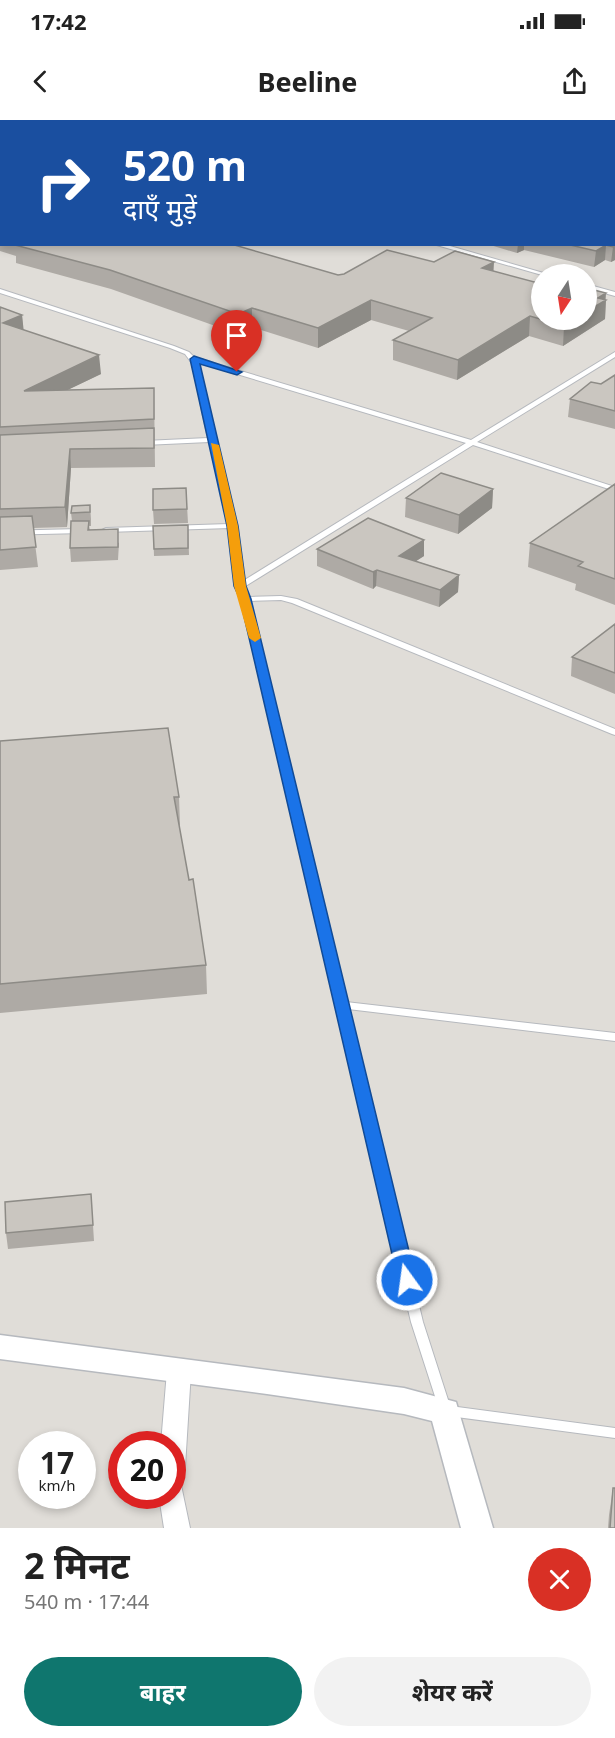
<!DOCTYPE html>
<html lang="hi">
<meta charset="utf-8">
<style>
body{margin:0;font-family:"Noto Sans","Noto Sans Devanagari",sans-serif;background:#f2f2f2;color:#222;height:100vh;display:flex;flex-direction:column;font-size:22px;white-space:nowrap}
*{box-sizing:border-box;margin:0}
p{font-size:20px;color:#767676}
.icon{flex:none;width:33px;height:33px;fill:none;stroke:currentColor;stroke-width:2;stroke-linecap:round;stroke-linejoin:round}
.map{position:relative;height:1408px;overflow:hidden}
.panel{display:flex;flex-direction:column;background:#fff;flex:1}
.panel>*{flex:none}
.guide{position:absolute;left:0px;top:0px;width:615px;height:126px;box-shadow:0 3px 9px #0003;background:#1a4fa0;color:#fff;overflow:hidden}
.needle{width:39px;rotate:192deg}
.fabs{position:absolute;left:531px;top:144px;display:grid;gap:12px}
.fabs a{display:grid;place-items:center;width:66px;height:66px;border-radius:50%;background:#fff;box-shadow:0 3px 9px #0003;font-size:30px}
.speed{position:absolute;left:18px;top:1311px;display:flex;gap:12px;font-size:30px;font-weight:700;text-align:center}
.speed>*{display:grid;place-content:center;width:78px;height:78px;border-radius:50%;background:#fff;box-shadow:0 3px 9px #0003;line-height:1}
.speed small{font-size:15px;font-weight:400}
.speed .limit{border:9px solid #d22;background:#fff;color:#111}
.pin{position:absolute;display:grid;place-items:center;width:51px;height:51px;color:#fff;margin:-62px -26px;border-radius:50% 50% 50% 0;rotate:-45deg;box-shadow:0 0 6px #0007}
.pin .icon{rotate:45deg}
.me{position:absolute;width:66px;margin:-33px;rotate:346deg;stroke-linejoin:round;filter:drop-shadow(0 0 4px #0008)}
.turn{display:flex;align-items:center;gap:21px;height:126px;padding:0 24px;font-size:27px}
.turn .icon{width:78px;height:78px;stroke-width:2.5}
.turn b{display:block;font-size:42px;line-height:51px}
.round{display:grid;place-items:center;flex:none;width:63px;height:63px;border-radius:32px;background:#f2f2f2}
.overview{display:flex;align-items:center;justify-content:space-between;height:102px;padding:0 24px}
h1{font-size:36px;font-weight:700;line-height:45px}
.primary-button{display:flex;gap:12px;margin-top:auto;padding:12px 24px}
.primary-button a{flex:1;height:69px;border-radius:36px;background:#0f766e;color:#fff;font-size:24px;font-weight:700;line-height:69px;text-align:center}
.primary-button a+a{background:#f2f2f2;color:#222}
.status{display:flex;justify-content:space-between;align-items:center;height:42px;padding:0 30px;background:#fff;direction:ltr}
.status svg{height:16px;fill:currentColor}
header{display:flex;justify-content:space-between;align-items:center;height:78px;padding:0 24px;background:#fff;font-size:27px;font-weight:700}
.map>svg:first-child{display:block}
.industrial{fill:#e0ddd8;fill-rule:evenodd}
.green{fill:#bde7bb}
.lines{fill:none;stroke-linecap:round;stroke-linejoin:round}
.service-casing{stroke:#b6b9be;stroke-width:2}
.minor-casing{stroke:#b6b9be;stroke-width:2}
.tertiary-casing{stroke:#b6b9be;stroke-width:3}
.service{fill:#fff;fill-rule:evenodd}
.minor{fill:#fff;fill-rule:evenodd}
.tertiary{fill:#fff;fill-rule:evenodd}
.wall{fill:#aeaaa5}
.shaded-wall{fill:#8d8b86}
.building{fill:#cac6c0;stroke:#8d8b86;stroke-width:1.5}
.route{fill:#1a73e8;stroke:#114b97;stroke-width:1.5}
.slow{fill:#f59e0b}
</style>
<div class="status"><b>17:42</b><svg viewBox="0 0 49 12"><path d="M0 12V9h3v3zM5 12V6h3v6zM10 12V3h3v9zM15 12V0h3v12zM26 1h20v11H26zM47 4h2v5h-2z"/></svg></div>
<header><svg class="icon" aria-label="back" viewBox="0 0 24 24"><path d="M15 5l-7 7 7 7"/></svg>Beeline<svg class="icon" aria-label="share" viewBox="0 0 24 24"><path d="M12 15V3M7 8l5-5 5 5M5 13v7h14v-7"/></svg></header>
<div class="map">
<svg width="615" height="1408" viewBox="0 0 615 1408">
<rect width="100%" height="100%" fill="#edeae0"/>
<path class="industrial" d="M428 0H615V1408H0V79L2 124H614V2L420 1ZM542 154H586V200H542ZM32 1324H82V1376H32ZM122 1324H172V1376H122Z"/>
<path class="green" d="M0 0H428L2 2 0 79Z"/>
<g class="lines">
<g class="service-casing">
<path id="service" d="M612 1H615V3H614Z
M433 124H443L547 154 542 155Z
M586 164 615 172V176L586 168Z
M0 169 174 226 189 232 194 237 471 320 615 232V237L477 322 615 367V371L473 325 244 467 249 477 281 476 297 479 615 609V615L612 614 292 483 281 480 250 481 346 882 615 913V921L348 889 423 1202 450 1286 615 1308V1318L441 1295 411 1202 242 479 236 466 230 408 106 412 102 410 106 408 229 404 209 322 144 325 141 323 144 321 208 318 202 292 194 246 185 234 170 228 0 173ZM197 242 466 323 243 461 237 406 208 292 200 246Z
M80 409H83V413L0 415V411Z"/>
</g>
<g class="minor-casing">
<path id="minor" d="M179 1241 188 1244 191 1251 185 1347 181 1355 172 1358V1324H161L167 1251 170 1244Z
M172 1362 181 1365 190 1408H164L159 1376H172Z"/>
</g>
<g class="tertiary-casing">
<path id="tertiary" d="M0 1215 404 1268 456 1282 493 1408H461L432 1301 404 1294 267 1274 0 1239Z"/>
</g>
<use href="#service" class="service"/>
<use href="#minor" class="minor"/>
<use href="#tertiary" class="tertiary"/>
</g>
<path class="wall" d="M615 17V61H614V18Z
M614 64H615V140L611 142 605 140 594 147 524 130 517 133 487 124H614Z
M0 103H2V124H231L338 155 434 142 493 151 542 200 606 173 605 199 563 226 529 216 457 260 393 240V220L409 211 371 200 318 228 252 207 238 214 111 169 16 143V136L0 131Z
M0 187 22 195 23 209 101 254 67 270 154 268 155 347 71 348 67 407 33 408 38 447 0 450Z
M615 255V309L568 297 570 279 601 264Z
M615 364V485L575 470 576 464 528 447 530 423Z
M186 368 188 403 154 404 153 390Z
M493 369 492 388 458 414 405 397 406 378Z
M90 385 91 399V406H89L90 410 119 423 118 440 71 442 70 428 72 401 71 393Z
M188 405 189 435 154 436 153 406Z
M424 420V436L416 441 459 455 458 472 439 487 376 466 373 469 317 446V429Z
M615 504V574L571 556 572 537Z
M0 621 179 677 180 705H179L189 760 206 845 207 874 0 893Z
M91 1074 94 1121 8 1129 6 1113Z
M613 1368 615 1408H608L609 1395Z"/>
<path class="shaded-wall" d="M518 124H524V130L517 133Z
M606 125 605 140 594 147 596 131Z
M615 125V140L611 142 613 127Z
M494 142 493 161 482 148Z
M606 173 605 181 606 180 605 199 563 226 564 206 575 200H586V192L598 178Z
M371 180V200L318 228V208Z
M252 188V207L238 214V194Z
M22 195 24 213 3 203Z
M530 196 529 216 457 260 458 240Z
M99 235 101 254 26 290 24 271Z
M70 329 71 348 67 407 65 387Z
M493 369 492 388 458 414 459 395Z
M424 420V436L399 452V436Z
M377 450 376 466 373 469V452Z
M459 455 458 472 439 487 440 470Z"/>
<path class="building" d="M615 17V46H614V18Z
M614 61V64H615V125L613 127 606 125 596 131 566 124H614Z
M0 103H2V113H0Z
M231 124 338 155 344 154 387 130 434 142 455 131 494 142 482 148 542 164V200H575L564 206 530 196 458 240 393 220 432 198 371 180 318 208 252 188 238 194 110 150 15 125Z
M586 168 606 173 598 178 606 180 586 192Z
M0 187 22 195 3 203 99 235 24 271 154 268V299L0 307Z
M615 255V291L570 279 591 262 601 264Z
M154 308V328L70 329 65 387 0 389V315Z
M441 353 493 369 459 395 406 378Z
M615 364V459L578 446 583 442 530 423Z
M186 368 187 389 153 390V369Z
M90 385V392L71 393 72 386Z
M32 396 36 427 0 430V397Z
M368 398 424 420 399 436 459 455 440 470 377 450 373 452 317 429Z
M71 401H89L88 410 118 409V427L70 428Z
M188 405V428L154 429 153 406Z
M615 504V553L572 537Z
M168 608 179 677H174L189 760 193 759 206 845 0 864V621Z
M91 1074 93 1105 6 1113 5 1082Z
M613 1368H615V1408H610Z"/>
<path class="route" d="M194 236 242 252 237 255 200 244 238 406 246 466 251 479 416 1160 413 1165H400L398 1160 240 479 234 466 227 406 190 239Z"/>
<path class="slow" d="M211 323 219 325 238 406 246 466 261 518 255 522 249 518 234 466 227 406Z"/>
</svg>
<div class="fabs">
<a><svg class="needle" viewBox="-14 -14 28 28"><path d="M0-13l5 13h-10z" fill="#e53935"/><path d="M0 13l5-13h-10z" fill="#767676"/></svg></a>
</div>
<div class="speed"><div>17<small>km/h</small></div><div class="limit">20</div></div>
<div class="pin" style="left:237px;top:252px;background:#d93025"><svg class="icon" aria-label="arrive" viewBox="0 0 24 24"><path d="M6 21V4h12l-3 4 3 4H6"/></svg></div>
<svg class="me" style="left:407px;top:1160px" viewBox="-20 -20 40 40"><circle r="17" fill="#1a73e8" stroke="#fff" stroke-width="3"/><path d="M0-11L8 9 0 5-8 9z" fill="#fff"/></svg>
<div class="guide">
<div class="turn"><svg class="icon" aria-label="right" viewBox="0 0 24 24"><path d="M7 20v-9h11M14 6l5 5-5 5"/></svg><div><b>520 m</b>दाएँ मुड़ें</div></div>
</div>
</div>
<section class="panel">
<div class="overview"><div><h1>2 मिनट</h1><p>540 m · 17:44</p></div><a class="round" style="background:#d93025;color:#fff"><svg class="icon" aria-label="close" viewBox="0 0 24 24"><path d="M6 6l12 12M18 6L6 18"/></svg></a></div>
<div class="primary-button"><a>बाहर</a><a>शेयर करें</a></div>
</section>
